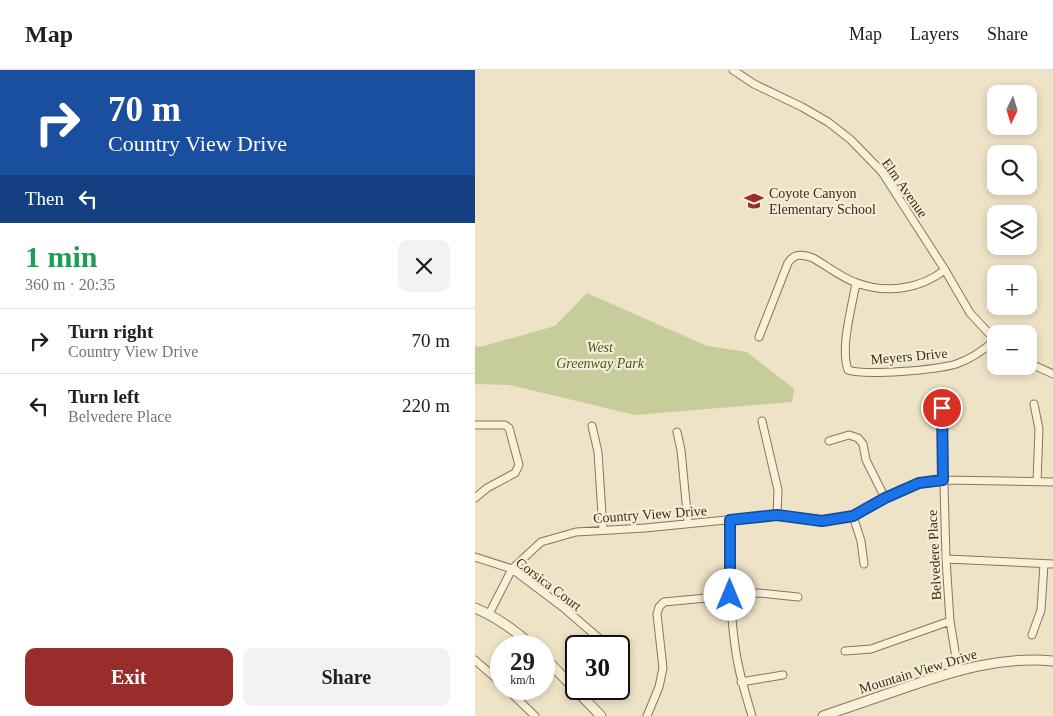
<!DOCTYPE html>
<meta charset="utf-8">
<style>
body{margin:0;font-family:"Times New Roman",serif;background:#f2f2f2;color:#202124;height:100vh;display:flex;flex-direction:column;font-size:19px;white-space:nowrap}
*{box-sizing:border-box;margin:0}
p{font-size:16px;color:#757577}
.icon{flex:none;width:28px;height:28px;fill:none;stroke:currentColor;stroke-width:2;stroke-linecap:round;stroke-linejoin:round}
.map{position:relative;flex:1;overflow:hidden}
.drawer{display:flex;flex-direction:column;background:#fff;width:475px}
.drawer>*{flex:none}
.top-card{background:#1a4fa0;color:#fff;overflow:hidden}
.needle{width:32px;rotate:184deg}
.fabs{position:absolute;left:512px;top:15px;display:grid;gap:10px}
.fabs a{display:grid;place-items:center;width:50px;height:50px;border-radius:10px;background:#fff;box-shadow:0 2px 8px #0003;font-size:25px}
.speed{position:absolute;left:15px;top:565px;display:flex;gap:10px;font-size:25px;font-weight:700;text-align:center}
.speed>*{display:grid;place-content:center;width:65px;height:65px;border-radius:50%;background:#fff;box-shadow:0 2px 8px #0003;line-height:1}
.speed small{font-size:12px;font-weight:400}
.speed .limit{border:2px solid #111;border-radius:8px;background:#fff;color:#111}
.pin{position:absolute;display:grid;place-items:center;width:42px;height:42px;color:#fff;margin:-21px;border:2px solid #fff;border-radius:50%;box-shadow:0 1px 5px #0007}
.me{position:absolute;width:55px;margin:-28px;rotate:0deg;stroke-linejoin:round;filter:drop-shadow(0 0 4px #0008)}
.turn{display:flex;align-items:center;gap:18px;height:105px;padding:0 25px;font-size:22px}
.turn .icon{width:65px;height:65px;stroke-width:2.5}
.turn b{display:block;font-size:35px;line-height:42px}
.then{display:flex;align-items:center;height:48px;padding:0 25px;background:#0003;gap:10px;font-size:19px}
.round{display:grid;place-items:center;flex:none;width:52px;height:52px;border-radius:10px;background:#f2f2f2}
.head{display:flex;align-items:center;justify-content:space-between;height:85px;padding:0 25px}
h1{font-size:30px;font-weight:600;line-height:38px;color:#1e9e55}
.action{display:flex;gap:10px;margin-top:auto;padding:10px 25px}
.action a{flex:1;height:58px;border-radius:10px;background:#982d2c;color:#fff;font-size:20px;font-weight:600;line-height:58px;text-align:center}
.action a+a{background:#f2f2f2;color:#202124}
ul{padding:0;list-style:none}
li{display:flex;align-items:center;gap:15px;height:65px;padding:0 25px;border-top:1px solid #e0e0e0}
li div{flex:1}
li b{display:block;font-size:19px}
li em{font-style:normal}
header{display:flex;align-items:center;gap:30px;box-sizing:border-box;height:70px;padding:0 25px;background:#fff;border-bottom:1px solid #e0e0e0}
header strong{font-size:24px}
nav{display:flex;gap:28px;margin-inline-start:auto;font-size:18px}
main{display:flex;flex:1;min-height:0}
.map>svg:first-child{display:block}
.green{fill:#c6cc9a}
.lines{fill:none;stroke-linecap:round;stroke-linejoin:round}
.minor-casing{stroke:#8a755c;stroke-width:9}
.tertiary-casing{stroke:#8a755c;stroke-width:11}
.minor{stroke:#f9f0d9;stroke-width:7}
.tertiary{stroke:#f9f0d9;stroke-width:9}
.route-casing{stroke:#114b97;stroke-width:12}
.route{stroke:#1a73e8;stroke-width:9}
.labels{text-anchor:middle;stroke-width:4.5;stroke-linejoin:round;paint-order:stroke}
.street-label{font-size:14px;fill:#3a2d1f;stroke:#f6edd6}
.poi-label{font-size:14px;fill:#3a2d1f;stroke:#f6edd6;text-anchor:start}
.park-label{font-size:14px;font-style:italic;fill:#495626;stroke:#f6edd6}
</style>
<header>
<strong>Map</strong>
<nav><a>Map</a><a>Layers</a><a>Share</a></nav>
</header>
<main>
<section class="drawer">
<div class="top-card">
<div class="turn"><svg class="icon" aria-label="right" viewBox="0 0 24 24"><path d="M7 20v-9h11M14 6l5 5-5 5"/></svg><div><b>70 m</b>Country View Drive</div></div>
<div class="then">Then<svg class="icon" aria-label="left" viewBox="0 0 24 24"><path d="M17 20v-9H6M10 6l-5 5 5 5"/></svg></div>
</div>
<div class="head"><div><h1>1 min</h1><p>360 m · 20:35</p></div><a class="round"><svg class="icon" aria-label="close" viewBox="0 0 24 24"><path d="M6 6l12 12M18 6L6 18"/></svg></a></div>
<ul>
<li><svg class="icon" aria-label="right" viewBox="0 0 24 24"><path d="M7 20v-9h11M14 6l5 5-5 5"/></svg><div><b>Turn right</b><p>Country View Drive</p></div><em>70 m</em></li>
<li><svg class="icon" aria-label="left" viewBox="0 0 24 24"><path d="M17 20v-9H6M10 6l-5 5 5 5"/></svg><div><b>Turn left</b><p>Belvedere Place</p></div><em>220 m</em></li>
</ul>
<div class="action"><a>Exit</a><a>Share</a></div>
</section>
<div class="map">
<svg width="578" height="646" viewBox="0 0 578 646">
<rect width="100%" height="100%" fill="#eee3c6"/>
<path class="green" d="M112 223 232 276 272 282 319 319 317 332 160 345 35 315 0 314V276L5 277 80 256Z"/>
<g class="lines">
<g class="minor-casing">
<path id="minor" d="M258 0 279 14 327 37 353 52 376 70 407 102 470 200 495 243 521 271
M381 213C377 237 365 277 373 300 391 306 461 300 481 294 496 289 509 280 520 270
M284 267 313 193C319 183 328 184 338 188 352 196 367 208 382 213 412 224 445 219 470 200
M554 293 578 304
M559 334 564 359 562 412
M467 338 471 489 475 551 483 600
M287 351 303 420 302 445
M0 355H30L34 358 44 395 40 403 12 418 0 428
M117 356 123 382 128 460
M202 362 206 380 213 453
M354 371 374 365 383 368 388 374 391 390 410 428
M378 446 386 471 389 494
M255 450C255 492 254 534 260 576 263 600 270 623 277 646
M0 487 37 499 90 539 127 571
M471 489 578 494
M14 544 37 499 66 472 101 462 170 458 302 445 347 451 378 446 410 428 444 413 468 410 578 412
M557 565 566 540 569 494
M370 581 396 579 475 551
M0 590 26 613
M266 612 308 605
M32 619 60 646
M172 646 184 617 188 598 182 544 184 537 189 532 284 523 323 527"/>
</g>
<g class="tertiary-casing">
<path id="tertiary" d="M0 538C22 547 40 561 58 576
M69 587 126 646
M348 646C377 636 406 626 435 616 482 600 528 586 578 591"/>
</g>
<use href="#minor" class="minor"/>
<use href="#tertiary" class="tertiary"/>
</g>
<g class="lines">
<g class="route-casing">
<path id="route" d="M255 525V450L302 445 347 451 378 446 410 428 444 413 468 410 467 338"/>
</g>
<use href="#route" class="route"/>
</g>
<defs>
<g id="school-bare" transform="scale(1.5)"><path d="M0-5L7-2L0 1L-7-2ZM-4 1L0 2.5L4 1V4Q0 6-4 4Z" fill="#982d2c" stroke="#f6edd6" stroke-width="2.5" paint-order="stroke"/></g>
</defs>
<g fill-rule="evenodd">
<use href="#school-bare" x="279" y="131"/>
</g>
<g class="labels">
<g class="street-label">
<text transform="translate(430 118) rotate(55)" y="5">Elm Avenue</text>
<text transform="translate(434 286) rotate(-5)" y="5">Meyers Drive</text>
<text transform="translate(175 444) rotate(-4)" y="5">Country View Drive</text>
<text transform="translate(459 485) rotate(-93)" y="5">Belvedere Place</text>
<text transform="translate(74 514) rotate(37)" y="5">Corsica Court</text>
<text transform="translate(443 601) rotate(-17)" y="5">Mountain View Drive</text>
</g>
<g class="poi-label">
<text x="294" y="128">Coyote Canyon<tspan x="294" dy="16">Elementary School</tspan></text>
</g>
<g class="park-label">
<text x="125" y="282">West<tspan x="125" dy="16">Greenway Park</tspan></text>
</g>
</g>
</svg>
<div class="fabs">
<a><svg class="needle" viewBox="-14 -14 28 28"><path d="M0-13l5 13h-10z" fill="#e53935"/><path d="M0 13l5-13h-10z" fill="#757577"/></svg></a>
<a><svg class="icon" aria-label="search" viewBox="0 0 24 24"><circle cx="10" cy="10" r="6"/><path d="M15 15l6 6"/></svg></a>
<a><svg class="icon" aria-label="layers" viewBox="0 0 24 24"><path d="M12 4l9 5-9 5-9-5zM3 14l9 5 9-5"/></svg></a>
<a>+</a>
<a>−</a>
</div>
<div class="speed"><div>29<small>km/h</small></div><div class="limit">30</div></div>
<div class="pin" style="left:467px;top:338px;background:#d93025"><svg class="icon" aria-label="arrive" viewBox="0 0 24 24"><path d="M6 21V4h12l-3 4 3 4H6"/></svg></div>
<svg class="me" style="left:255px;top:525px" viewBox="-20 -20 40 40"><circle r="19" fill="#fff"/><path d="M0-13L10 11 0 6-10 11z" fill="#1a73e8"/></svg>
</div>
</main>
